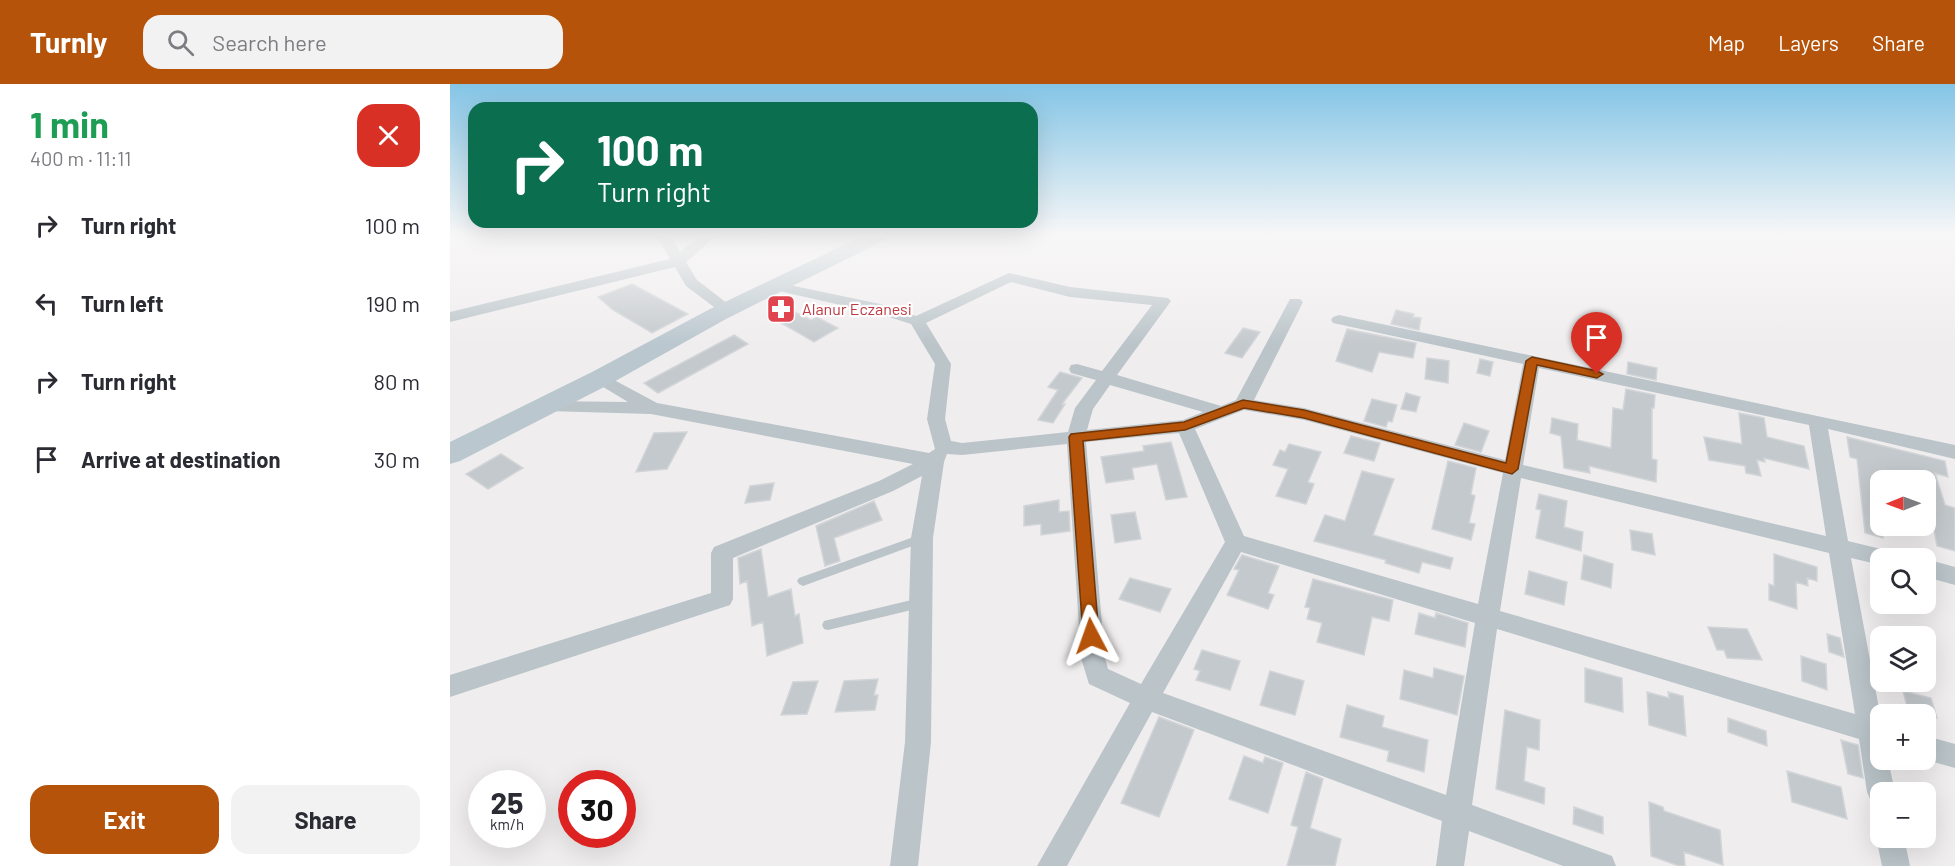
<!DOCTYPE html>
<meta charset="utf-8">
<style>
body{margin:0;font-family:Barlow,sans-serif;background:#f2f2f3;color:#2b2b33;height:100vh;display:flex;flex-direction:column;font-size:22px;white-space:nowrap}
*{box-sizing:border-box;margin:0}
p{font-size:20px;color:#7c7c81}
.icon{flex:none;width:33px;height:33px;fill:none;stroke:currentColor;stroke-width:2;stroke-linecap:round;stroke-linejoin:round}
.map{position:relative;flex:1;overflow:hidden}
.panel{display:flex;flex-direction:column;background:#fff;width:450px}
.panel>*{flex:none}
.hud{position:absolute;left:18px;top:18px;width:570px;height:126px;border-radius:18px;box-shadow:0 6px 24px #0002;background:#0b6e4f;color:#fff;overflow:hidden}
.needle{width:39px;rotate:269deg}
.buttons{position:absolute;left:1420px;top:386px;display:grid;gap:12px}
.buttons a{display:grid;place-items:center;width:66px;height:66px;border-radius:12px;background:#fff;box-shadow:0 6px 24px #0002;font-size:30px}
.speed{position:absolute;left:18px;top:686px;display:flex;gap:12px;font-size:30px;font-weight:700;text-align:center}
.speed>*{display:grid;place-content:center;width:78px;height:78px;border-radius:50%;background:#fff;box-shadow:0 6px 24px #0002;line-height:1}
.speed small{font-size:15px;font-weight:400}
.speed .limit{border:9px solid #d22;background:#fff;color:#111}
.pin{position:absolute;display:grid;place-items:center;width:51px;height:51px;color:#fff;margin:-62px -26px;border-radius:50% 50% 50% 0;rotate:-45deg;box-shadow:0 0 6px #0007}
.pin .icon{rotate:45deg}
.me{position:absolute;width:66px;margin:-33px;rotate:356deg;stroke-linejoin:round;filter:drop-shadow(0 0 4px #0008)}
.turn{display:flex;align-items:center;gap:21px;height:126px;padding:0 30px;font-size:27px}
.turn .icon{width:78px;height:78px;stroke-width:2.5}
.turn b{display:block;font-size:42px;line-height:51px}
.round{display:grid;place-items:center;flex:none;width:63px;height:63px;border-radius:18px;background:#f2f2f3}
.head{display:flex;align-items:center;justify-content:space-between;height:102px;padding:0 30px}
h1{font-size:36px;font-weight:700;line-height:45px;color:#1e9e55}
.primary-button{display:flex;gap:12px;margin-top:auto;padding:12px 30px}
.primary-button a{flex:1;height:69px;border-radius:18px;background:#b45309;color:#fff;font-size:24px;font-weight:700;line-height:69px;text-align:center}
.primary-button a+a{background:#f2f2f3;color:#2b2b33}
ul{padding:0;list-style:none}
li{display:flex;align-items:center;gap:18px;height:78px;padding:0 30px}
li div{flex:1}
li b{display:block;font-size:22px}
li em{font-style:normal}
header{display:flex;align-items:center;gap:36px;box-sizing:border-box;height:84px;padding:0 30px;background:#b45309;color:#fff}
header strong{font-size:28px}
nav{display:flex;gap:33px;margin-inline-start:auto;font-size:21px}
.search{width:420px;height:54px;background:#f2f2f3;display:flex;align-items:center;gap:15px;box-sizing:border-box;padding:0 21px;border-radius:18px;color:#7c7c81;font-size:22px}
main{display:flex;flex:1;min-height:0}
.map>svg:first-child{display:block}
.building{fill:#c4c9cd;stroke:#d2d5d8;stroke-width:1.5}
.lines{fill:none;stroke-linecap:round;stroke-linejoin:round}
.lane{fill:#bac4c9;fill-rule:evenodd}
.street{fill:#bac4c9;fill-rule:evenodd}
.secondary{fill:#bac7ce;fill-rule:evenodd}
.route{fill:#b45309;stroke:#753606;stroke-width:1.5}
.labels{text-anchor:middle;stroke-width:4.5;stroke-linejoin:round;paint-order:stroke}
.far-health-label{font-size:16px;fill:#be3a42;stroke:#fff;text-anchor:start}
</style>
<header>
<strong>Turnly</strong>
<div class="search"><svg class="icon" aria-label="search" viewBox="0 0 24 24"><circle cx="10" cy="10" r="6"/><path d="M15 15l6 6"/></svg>Search here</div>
<nav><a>Map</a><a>Layers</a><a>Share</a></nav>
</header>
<main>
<section class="panel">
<div class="head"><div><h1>1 min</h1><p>400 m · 11:11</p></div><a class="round" style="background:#d93025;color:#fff"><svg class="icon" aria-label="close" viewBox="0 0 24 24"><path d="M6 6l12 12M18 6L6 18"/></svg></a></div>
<ul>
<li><svg class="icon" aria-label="right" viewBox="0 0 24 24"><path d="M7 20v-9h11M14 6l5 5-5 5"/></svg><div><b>Turn right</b></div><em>100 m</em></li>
<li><svg class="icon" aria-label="left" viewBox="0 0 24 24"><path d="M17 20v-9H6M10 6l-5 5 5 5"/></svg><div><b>Turn left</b></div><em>190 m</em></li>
<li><svg class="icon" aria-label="right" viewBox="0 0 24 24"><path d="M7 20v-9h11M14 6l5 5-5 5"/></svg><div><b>Turn right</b></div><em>80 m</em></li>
<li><svg class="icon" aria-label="arrive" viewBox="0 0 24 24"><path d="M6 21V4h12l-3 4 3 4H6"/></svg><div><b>Arrive at destination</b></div><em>30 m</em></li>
</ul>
<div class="primary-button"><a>Exit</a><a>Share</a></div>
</section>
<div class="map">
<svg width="1505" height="782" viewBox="0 0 1505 782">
<rect width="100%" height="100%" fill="#f0edee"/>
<path class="building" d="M182 200 238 230 202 249 163 226 148 213Z
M341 226 361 236 367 233 388 244 364 258 324 235Z
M946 226 964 230 963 233 971 234 969 246 941 240Z
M793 244 810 248 792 274 775 269Z
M897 245 966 259 963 274 929 268 922 288 886 277Z
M284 251 298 260 208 309 194 299Z
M977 274 999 277 998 299 975 295Z
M1030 275 1043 278 1040 292 1027 289Z
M1178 278 1207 284 1206 296 1177 290Z
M610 288 632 294 612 320H615L603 339 588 336 608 306 598 303Z
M1176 305 1205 311 1204 324H1202V375L1207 376 1206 398 1139 382 1140 389 1114 384 1111 352 1100 349 1102 334 1128 340 1127 356 1161 364 1163 324 1173 326Z
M956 309 970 313 966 328 951 325Z
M922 315 947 321 942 338 938 337 936 343 914 337Z
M1289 329 1314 334 1317 353 1354 362 1359 385 1314 374 1315 378 1307 376 1311 392 1296 389 1295 382 1259 376 1254 353 1292 360Z
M1014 339 1039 347 1031 368 1005 361Z
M237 348 217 385 186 388 204 349Z
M901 352 930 359 924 377 894 369Z
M1397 353 1495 377 1498 393 1485 389 1495 421 1505 424V467L1487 462 1478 414H1476V396H1425L1433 454 1415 449 1407 375 1400 373Z
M721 358 737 413 716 416 707 380 682 384 684 395 656 399 651 373 694 367 693 362Z
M839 360 871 368 858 398 864 400 856 420 826 412 838 385 823 381 830 366 835 368Z
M51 370 73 384 38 405 16 390Z
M998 377 1026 384 1021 410 1025 412 1019 439 1025 440 1021 456 982 445Z
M912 387 944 395 923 451 1003 474 1000 485 972 478 969 489 935 479 936 476 864 457 875 431 895 437Z
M324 399 320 416 295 419 300 402Z
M1089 410 1117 417 1114 443 1133 448 1131 467 1086 454 1091 426 1086 425Z
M609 416V428L619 427 620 447 591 451V440L574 442V422Z
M424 417 432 436 384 454 390 477 375 482 366 442Z
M685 428 691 455 665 459 661 431Z
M1180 446 1202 450 1205 471 1182 466Z
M311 465 318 513 341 505 345 532 349 530 353 559 317 572 313 538 302 542 297 497 290 500 288 474Z
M1324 470 1367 483V497L1357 494 1358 502 1346 498 1347 525 1319 516V500L1324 502Z
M792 471 829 482 818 509 824 511 818 525 777 511 789 486 784 485Z
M1134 471 1163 480 1161 504 1131 495Z
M1079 487 1117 498 1114 521 1075 510Z
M680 494 721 505 710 528 669 515Z
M863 495 943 516 939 537 922 533 914 571 867 558 872 539 857 535 860 524 855 523Z
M969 529 985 534 986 529 1018 539 1015 563 965 550Z
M1258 543 1297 545 1312 576 1277 574 1274 566H1267Z
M1377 550 1390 554 1394 573 1379 568Z
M752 566 790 577 780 606 746 596 750 587 744 585Z
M1351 572 1376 580 1377 606 1352 597Z
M984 584 1014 592 1007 631 950 615 954 586 983 594Z
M1135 584 1172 594 1173 628 1135 618Z
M820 587 854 597 845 631 810 621Z
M428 595 424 611H428L425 626 385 628 394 597Z
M368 597 357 630 331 631 343 598Z
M1453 607 1481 614 1487 634 1458 626Z
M1197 608 1219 614 1218 608 1233 612 1236 652 1199 641Z
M897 621 934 632 932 643 978 656 974 688 937 677 939 667 890 653Z
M1055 626 1090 636 1089 666 1077 663 1074 697 1095 704 1094 720 1046 705Z
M709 633 744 646 709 733 671 719Z
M1278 634 1316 647 1317 662 1278 648Z
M1391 656 1408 661 1413 694 1398 690Z
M794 672 813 679 815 673 833 679 818 729 779 715Z
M1337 687 1391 703 1397 735 1342 718Z
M856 688 873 695 860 744 891 755 885 782H837L848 743 841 741Z
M1199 718 1213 723 1214 727 1270 746 1273 781 1234 768 1235 782H1229L1201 772Z
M1124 723 1153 733V750L1123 740Z"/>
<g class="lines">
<path class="lane" d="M472 450 476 451 478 454 476 457 353 502 349 500 347 497 349 494Z
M470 514 474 515 476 519 474 523 470 524 378 546 374 545 372 541 374 537 378 536Z"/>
<path class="street" d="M207 152H221L230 168 251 152H266L236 178 247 196 282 223 285 226 282 229H272L236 202 225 183 0 238V228L220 175Z
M559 189 620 203 718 214 721 217 667 291 771 322 786 316 840 215H850L853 218 804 316 854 324 1055 376 1073 280 883 239 881 236 883 233 889 231 1505 361V375L1378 345 1398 457 1443 468 1446 474H1431V481L1401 474 1431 635V675H1438L1445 708H1431V721L1421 717 1417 708 1409 655 1047 545 1022 721 1162 772 1166 782H1113L1019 747 1014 782H986L992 737 702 628 617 782H587L680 619 639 600 631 574 617 360 512 371 497 370 494 378 483 454 481 658 468 782H440L455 658 461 454 472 392 443 407 283 474V515L280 521 0 613V591L261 509V469L264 463 429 397 463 380 201 330 98 327 92 325 89 321 92 317 178 318 145 298 142 294 145 290 151 289 207 319 479 369 485 365 477 335 485 280 461 240 426 229 320 205 318 202 325 198 430 220 466 232ZM561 198 620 213 702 221 652 287 627 280 621 281 619 285 621 289 646 296 625 324 618 348 512 359 501 357 495 335 501 280 476 239ZM1089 284 1359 341 1376 452 1073 381ZM660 301 753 328 733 336 637 346 643 325ZM794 326 854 336 1053 389 1028 520 794 452 745 345ZM729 349 775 458 691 600 658 585 655 574 636 358ZM1071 394 1379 469 1405 630 1050 527ZM791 468 1025 539 996 711 713 609Z
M1476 475 1505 483V501L1476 493Z
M1476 652 1505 660V684L1473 675H1476Z
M1430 743 1431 753H1454L1460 782H1432L1426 753Z"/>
<path class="secondary" d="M413 152H438L435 156 276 235 160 300 10 377 0 380V358L142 288 260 225Z"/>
</g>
<linearGradient id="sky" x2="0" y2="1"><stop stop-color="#84c5e6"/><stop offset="0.58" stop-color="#f8f7f7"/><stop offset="1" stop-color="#f8f7f7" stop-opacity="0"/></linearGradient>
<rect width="1505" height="261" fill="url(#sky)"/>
<path class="route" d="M1082 273 1147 287 1153 290 1147 294 1087 281 1068 385 1062 390 854 334 794 324 735 346 633 357 649 552 647 557 641 559 635 557 633 552 619 353 621 350 734 338 793 316 854 326 1056 379 1076 277Z"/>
<defs>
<g id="pharmacy-square" transform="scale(1.5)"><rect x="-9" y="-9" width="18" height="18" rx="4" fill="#e0444e" stroke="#fff"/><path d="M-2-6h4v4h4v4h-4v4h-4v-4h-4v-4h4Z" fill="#fff"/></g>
</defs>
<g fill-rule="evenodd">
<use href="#pharmacy-square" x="331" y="225"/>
</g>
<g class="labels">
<g class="far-health-label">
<text x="352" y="231">Alanur Eczanesi</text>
</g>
</g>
</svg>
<div class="buttons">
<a><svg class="needle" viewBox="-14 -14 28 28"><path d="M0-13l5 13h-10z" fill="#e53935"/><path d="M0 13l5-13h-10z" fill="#7c7c81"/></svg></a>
<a><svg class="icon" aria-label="search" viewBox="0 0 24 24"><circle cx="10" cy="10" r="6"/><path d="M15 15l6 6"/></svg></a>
<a><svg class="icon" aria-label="layers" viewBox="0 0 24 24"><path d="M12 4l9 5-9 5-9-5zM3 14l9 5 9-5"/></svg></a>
<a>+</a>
<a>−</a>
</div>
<div class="speed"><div>25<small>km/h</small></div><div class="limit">30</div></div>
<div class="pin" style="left:1147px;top:290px;background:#d93025"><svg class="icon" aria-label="arrive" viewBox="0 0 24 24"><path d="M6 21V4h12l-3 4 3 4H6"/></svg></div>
<svg class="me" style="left:641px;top:552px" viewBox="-20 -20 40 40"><path d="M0-17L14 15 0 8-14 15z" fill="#b45309" stroke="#fff" stroke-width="4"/></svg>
<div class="hud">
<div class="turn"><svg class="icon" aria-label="right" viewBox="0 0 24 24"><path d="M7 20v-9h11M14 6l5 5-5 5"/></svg><div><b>100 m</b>Turn right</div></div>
</div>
</div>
</main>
